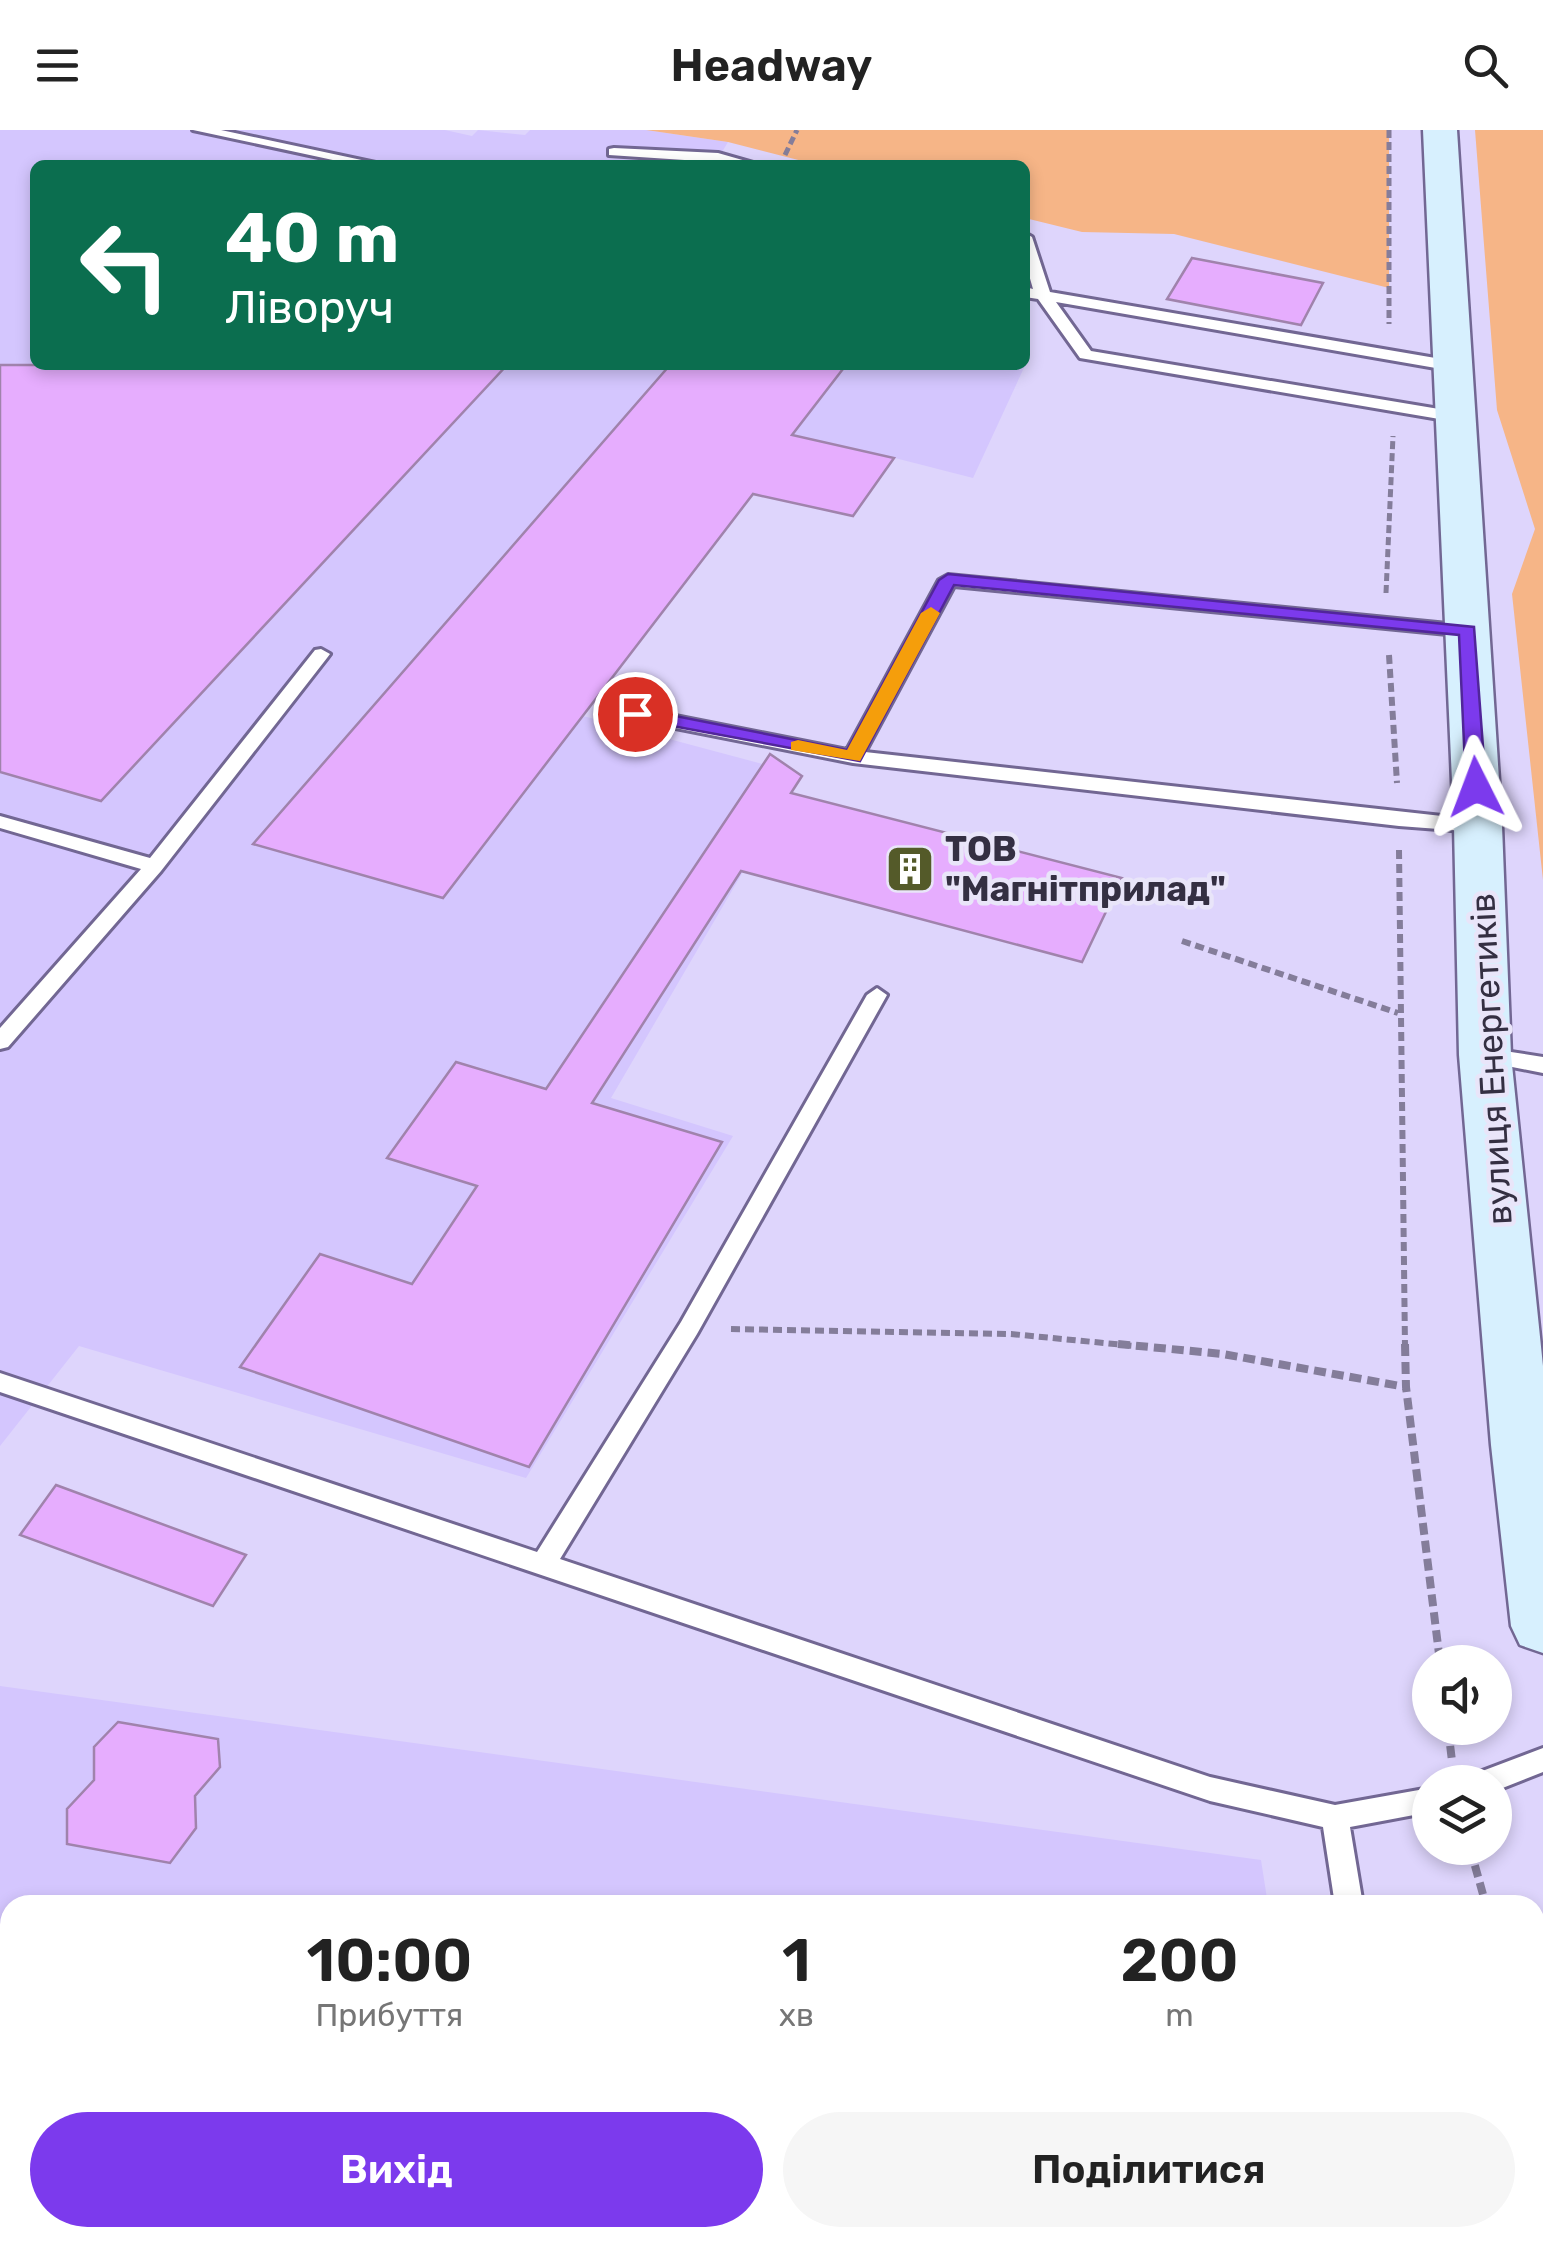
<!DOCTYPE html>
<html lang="uk">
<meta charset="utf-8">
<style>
body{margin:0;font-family:Rubik,sans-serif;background:#f6f6f6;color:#222;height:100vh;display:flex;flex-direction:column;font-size:38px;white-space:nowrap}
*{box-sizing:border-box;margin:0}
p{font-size:32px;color:#767676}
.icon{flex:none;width:55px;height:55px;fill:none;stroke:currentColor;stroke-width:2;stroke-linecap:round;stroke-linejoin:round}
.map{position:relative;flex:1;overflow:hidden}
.sheet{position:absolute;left:0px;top:1765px;width:1545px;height:352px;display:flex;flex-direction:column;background:#fff;border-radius:30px 30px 0 0;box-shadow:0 5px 15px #0003}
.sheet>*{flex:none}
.top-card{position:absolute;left:30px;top:30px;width:1000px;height:210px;border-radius:15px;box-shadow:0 5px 15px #0003;background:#0b6e4f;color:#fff;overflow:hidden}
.controls{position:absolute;left:1412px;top:1515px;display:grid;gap:20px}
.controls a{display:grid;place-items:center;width:100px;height:100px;border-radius:50%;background:#fff;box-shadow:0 5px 15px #0003;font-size:50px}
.pin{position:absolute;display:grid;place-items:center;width:85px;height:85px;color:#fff;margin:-42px;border:5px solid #fff;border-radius:50%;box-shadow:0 2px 10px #0007}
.me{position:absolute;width:110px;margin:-55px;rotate:357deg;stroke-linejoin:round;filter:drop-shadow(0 0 8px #0008)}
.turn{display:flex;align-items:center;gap:35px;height:210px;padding:0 30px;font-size:45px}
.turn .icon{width:130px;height:130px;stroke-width:2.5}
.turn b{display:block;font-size:70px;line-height:85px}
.eta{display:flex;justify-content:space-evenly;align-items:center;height:170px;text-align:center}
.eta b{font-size:60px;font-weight:600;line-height:70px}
.action{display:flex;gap:20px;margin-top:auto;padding:20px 30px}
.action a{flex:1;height:115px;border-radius:60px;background:#7c3aed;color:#fff;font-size:40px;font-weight:600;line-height:115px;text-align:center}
.action a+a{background:#f6f6f6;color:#222}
header{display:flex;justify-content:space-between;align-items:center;height:130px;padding:0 30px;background:#fff;font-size:45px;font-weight:600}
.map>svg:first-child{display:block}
.built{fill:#d4c6fe}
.green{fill:#f6b587}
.building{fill:#e6adfe;stroke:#a083ac;stroke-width:2.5}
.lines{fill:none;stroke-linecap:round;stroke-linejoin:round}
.service-casing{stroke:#726793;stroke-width:6}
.secondary-casing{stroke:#726793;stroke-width:5}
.path-far2{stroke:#847d9a;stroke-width:5;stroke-dasharray:8 4;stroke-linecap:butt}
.path-far1{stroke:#847d9a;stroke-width:6;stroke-dasharray:9 5;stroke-linecap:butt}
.path{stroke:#847d9a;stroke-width:8;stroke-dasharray:12 6;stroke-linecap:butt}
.service{fill:#fff;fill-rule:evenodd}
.secondary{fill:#d7f0fe;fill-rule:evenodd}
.route{fill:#7c3aed;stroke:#51269a;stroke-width:2.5}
.slow{fill:#f59e0b}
.labels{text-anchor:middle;stroke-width:9;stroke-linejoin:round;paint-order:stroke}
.poi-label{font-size:35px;font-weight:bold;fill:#342f42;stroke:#e9e5f9;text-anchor:start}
.street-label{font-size:35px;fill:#342f42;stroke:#e9e5f9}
</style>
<header><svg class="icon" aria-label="menu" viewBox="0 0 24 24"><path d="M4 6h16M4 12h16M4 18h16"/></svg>Headway<svg class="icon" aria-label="search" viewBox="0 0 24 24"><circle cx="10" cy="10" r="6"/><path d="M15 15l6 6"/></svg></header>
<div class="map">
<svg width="1543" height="2116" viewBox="0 0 1543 2116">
<rect width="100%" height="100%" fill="#ded5fc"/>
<path class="built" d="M0 0H445L472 6 478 0 525 5 530 0H646L728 12 719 27 726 35H35V235H1025L1028 229 973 348 895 328 853 386 753 364 583 586 800 644 611 968 733 1006 526 1348 79 1216 0 1316Z
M0 1556 1261 1730 1268 1775H10V2108H1522L1521 2116H0Z"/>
<path class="green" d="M646 0H1389V158L1174 104 1082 102 1025 88V35H818L728 12Z
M1475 0H1543V750L1512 464 1535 399 1497 280Z"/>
<path class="building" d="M1192 128 1323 153 1301 195 1167 169Z
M0 235H507L101 671 0 642Z
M670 235H846L792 305 894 328 853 386 753 364 443 768 253 714Z
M770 624 802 646 791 663 1122 748 1082 832 741 741 592 973 722 1012 529 1337 240 1237 320 1124 412 1154 477 1056 387 1028 456 932 546 959Z
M56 1355 246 1425 213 1476 20 1405Z
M118 1592 218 1609 220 1637 195 1666 196 1698 170 1733 67 1714V1679L94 1650V1617Z"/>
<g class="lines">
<g class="service-casing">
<path id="service" d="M193 0H221L385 35H356Z
M614 18 718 23 760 35 609 25V19Z
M1025 103 1032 107 1050 162 1453 231 1461 236 1453 241 1056 172 1091 221 1457 282 1465 287 1457 292 1080 228 1038 169 1025 167V157L1033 159 1025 131Z
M948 445 1468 496 1477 501 1468 506 954 456 865 622 1478 690 1488 696 1478 702 1399 696 853 633 635 590 626 584 635 578 847 620 939 450Z
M321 519 330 524 327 528 161 741 8 917 0 919V898L141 739 0 698V686L150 728 315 520Z
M877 858 887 865 697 1204 560 1429 1210 1647 1335 1675 1430 1658V1682L1350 1697 1363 1775H1335L1323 1697 1210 1671 0 1262V1243L537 1422 681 1192 867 865Z
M1485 918 1543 927V943L1477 930 1474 925Z
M1543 1618V1642L1495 1661V1652H1474L1477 1643Z
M10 1848V1876L0 1879V1851Z"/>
</g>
<g class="secondary-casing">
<path id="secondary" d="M1423 0H1457L1502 696 1511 925 1543 1236V1523L1520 1515 1511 1496 1491 1315 1459 925 1454 696Z"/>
</g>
<path class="path-far2" d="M1389 0V194
M785 25 797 0
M1386 463 1393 306"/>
<path class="path-far1" d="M1389 525 1397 653
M1399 720 1405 1217
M1182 811 1398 883
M731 1199 1011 1204 1145 1217"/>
<path class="path" d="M1118 1214 1223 1224 1406 1257
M1405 1214 1406 1257 1440 1532
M1448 1598 1452 1631
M1470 1718 1486 1775
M1535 1958 1543 1988"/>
<use href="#service" class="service"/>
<use href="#secondary" class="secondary"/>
</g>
<path class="route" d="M948 444 1474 497 1486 657 1476 663 1466 657 1459 505 954 455 860 631 635 589 625 584 635 578 847 620 939 450Z"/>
<path class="slow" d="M931 477 940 483 860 631 791 620V612L798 610 847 620 921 483Z"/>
<defs>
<g id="building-square" transform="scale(2.5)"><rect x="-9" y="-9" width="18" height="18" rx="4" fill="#545a29" stroke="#e9e5f9"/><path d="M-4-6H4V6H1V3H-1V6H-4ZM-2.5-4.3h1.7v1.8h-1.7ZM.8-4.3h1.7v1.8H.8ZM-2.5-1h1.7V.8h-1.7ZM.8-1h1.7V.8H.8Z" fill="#fff"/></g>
</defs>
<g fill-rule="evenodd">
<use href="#building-square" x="910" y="739"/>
</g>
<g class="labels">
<g class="poi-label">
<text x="945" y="731">ТОВ<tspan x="945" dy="40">"Магнітприлад"</tspan></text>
</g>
<g class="street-label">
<text transform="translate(1491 929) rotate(-93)" y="12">вулиця Енергетиків</text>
</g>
</g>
</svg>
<div class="controls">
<a><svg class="icon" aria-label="sound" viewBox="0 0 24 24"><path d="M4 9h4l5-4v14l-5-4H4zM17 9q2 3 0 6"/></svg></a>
<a><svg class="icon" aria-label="layers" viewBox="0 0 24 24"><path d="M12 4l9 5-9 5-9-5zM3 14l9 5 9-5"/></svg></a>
</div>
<div class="pin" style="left:635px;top:584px;background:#d93025"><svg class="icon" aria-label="arrive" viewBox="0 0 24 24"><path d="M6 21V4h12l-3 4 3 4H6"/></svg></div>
<svg class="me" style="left:1476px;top:657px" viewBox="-20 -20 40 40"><path d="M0-17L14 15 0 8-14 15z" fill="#7c3aed" stroke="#fff" stroke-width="4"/></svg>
<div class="top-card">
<div class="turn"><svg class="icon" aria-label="left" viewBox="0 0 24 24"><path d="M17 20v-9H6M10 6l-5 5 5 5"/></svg><div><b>40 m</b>Ліворуч</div></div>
</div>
<section class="sheet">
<div class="eta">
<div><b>10:00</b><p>Прибуття</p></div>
<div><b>1</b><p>хв</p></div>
<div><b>200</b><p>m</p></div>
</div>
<div class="action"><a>Вихід</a><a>Поділитися</a></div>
</section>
</div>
